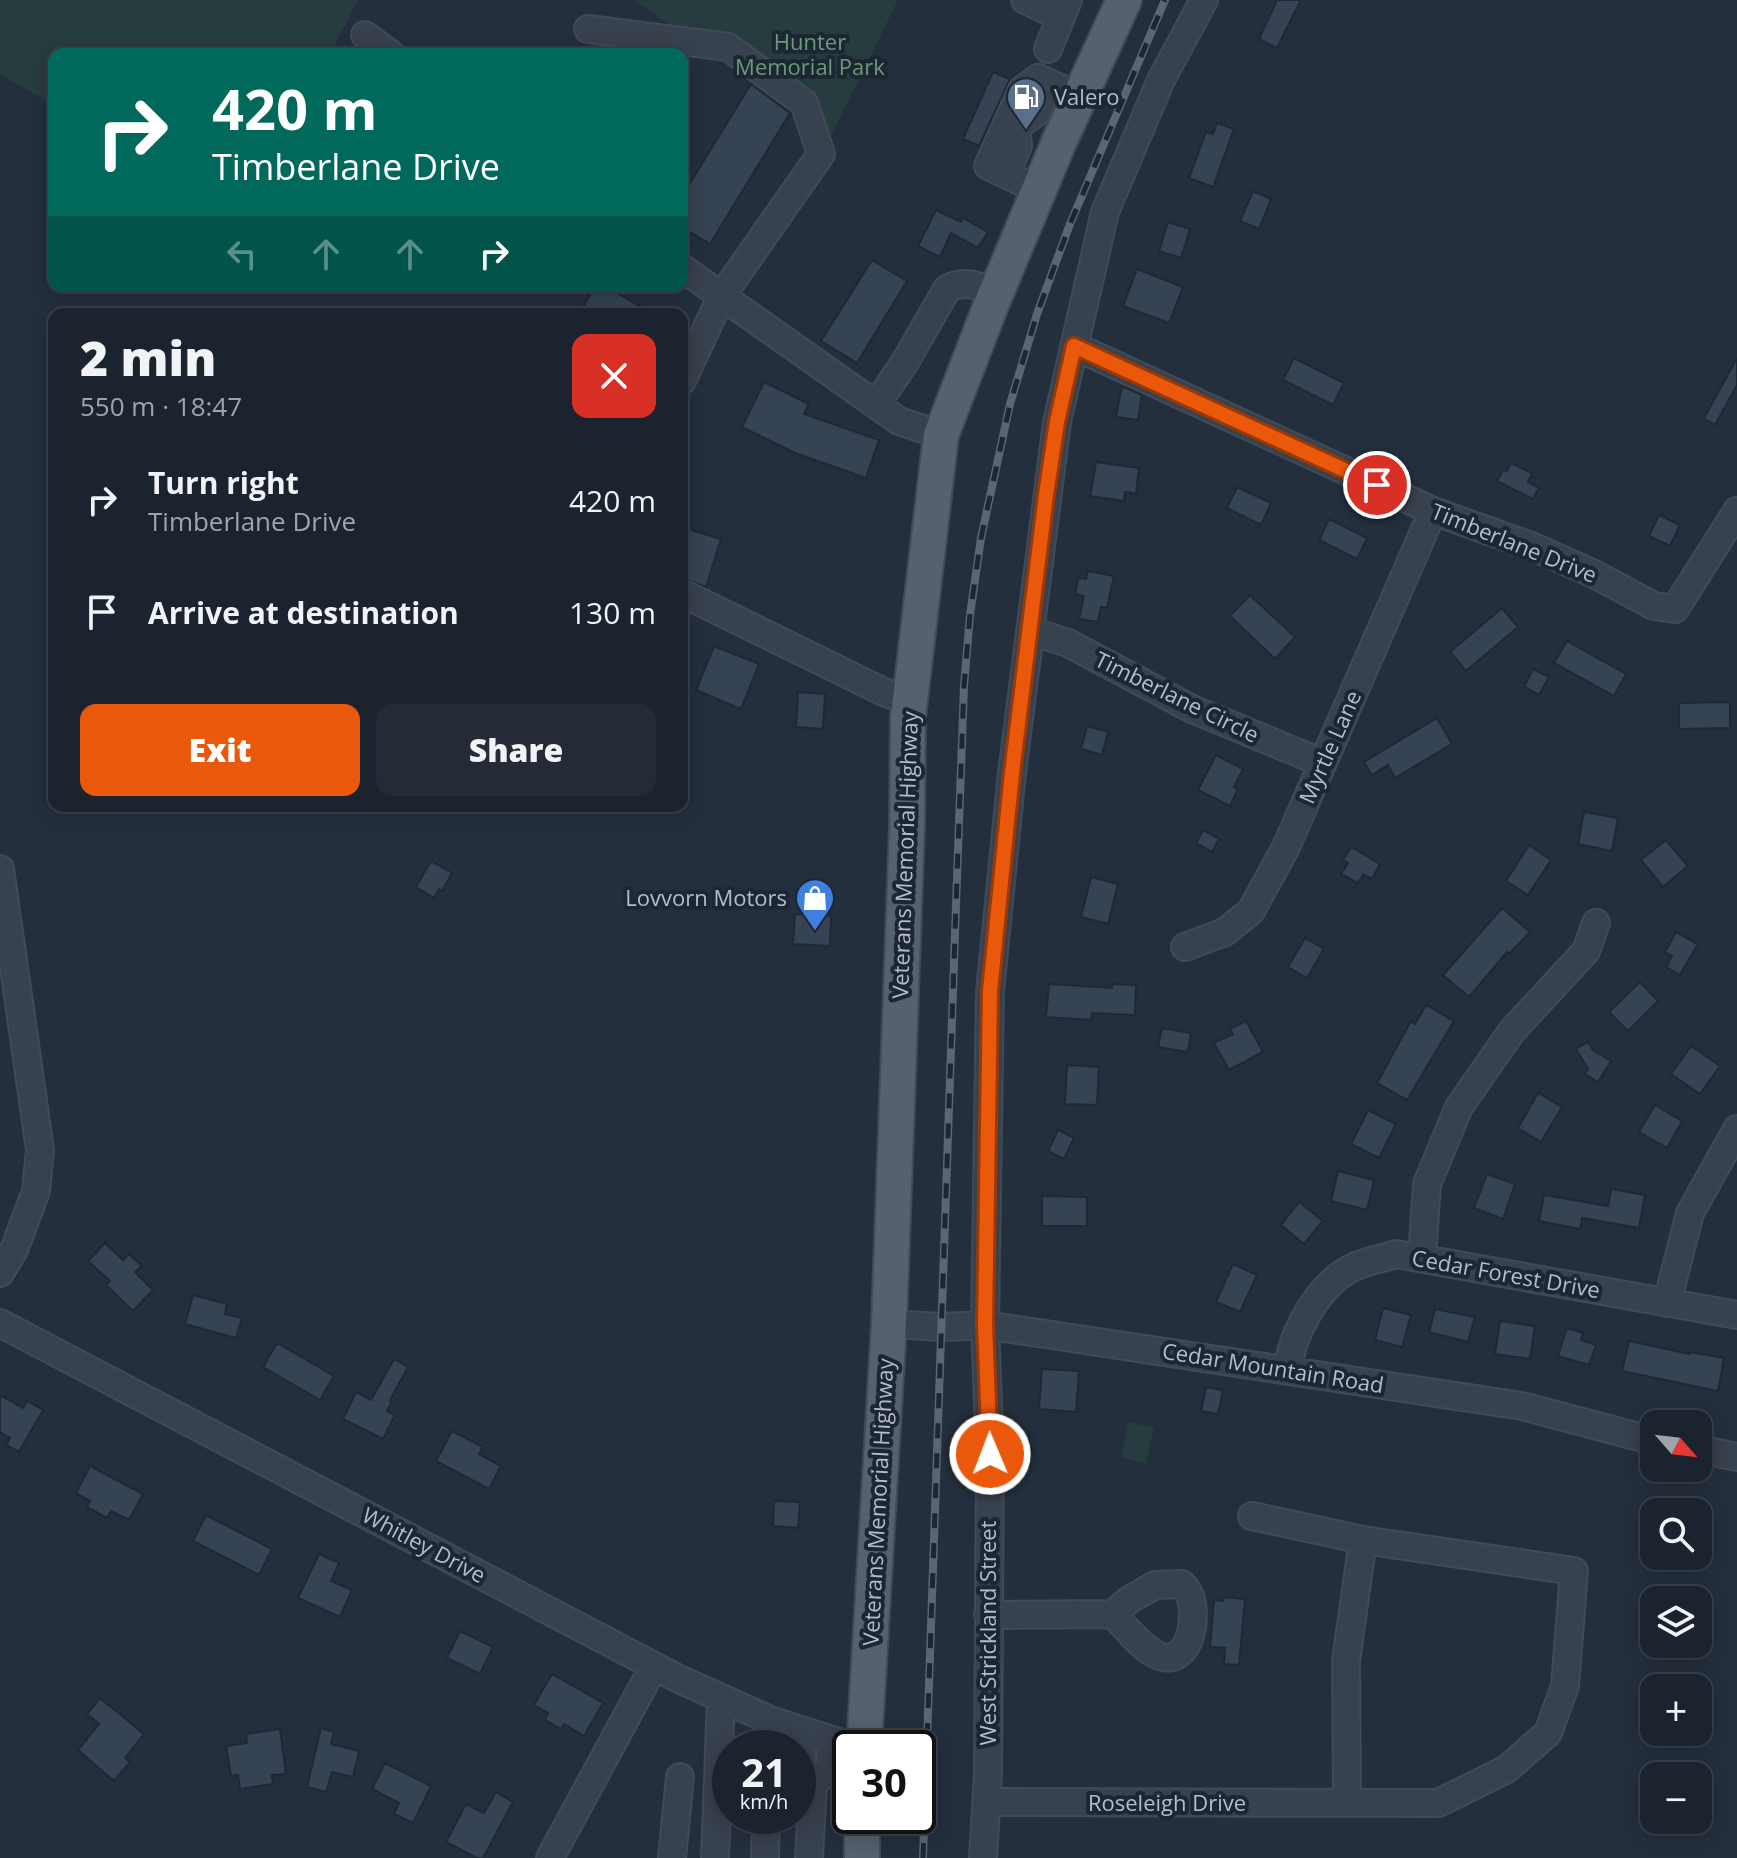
<!DOCTYPE html>
<meta charset="utf-8">
<style>
body{margin:0;font-family:"Open Sans",sans-serif;background:#242b36;color:#f1f3f6;height:100vh;display:flex;flex-direction:column;font-size:30px;white-space:nowrap}
*{box-sizing:border-box;margin:0}
p{font-size:26px;color:#a0a4aa}
.icon{flex:none;width:44px;height:44px;fill:none;stroke:currentColor;stroke-width:2;stroke-linecap:round;stroke-linejoin:round}
.map{position:relative;flex:1;overflow:hidden}
.details{position:absolute;left:48px;top:308px;width:640px;height:504px;display:flex;flex-direction:column;background:#1b232e;border-radius:16px;box-shadow:0 4px 20px #0003,0 0 0 2px #39404a}
.details>*{flex:none}
.hud{position:absolute;left:48px;top:48px;width:640px;height:244px;border-radius:16px;box-shadow:0 4px 20px #0003,0 0 0 2px #39404a;background:#00695c;color:#fff;overflow:hidden}
.needle{width:52px;rotate:118deg}
.buttons{position:absolute;left:1640px;top:1410px;display:grid;gap:16px}
.buttons a{display:grid;place-items:center;width:72px;height:72px;border-radius:16px;background:#1b232e;box-shadow:0 4px 20px #0003,0 0 0 2px #39404a;font-size:40px}
.speed{position:absolute;left:712px;top:1730px;display:flex;gap:16px;font-size:40px;font-weight:700;text-align:center}
.speed>*{display:grid;place-content:center;width:104px;height:104px;border-radius:50%;background:#1b232e;box-shadow:0 4px 20px #0003,0 0 0 2px #39404a;line-height:1}
.speed small{font-size:20px;font-weight:400}
.speed .limit{border:4px solid #111;border-radius:12px;background:#fff;color:#111}
.pin{position:absolute;display:grid;place-items:center;width:68px;height:68px;color:#fff;margin:-34px;border:4px solid #fff;border-radius:50%;box-shadow:0 2px 8px #0007}
.me{position:absolute;width:88px;margin:-44px;rotate:359deg;stroke-linejoin:round;filter:drop-shadow(0 0 6px #0008)}
.turn{display:flex;align-items:center;gap:28px;height:168px;padding:0 32px;font-size:36px}
.turn .icon{width:104px;height:104px;stroke-width:2.5}
.turn b{display:block;font-size:56px;line-height:68px}
.lanes{display:flex;align-items:center;height:76px;padding:0 32px;background:#0003;justify-content:center;gap:40px;direction:ltr}
.lanes .off{opacity:.35}
.round{display:grid;place-items:center;flex:none;width:84px;height:84px;border-radius:16px;background:#242b36}
.head{display:flex;align-items:center;justify-content:space-between;height:136px;padding:0 32px}
h1{font-size:48px;font-weight:800;line-height:60px}
.cta{display:flex;gap:16px;margin-top:auto;padding:16px 32px}
.cta a{flex:1;height:92px;border-radius:16px;background:#ea580c;color:#fff;font-size:32px;font-weight:800;line-height:92px;text-align:center}
.cta a+a{background:#242b36;color:#f1f3f6}
ul{padding:0;list-style:none}
li{display:flex;align-items:center;gap:24px;height:112px;padding:0 32px}
li div{flex:1}
li b{display:block;font-size:30px}
li em{font-style:normal}
.map>svg:first-child{display:block}
.green{fill:#263c3f}
.building{fill:#364354;stroke:#1f2835;stroke-width:2}
.lines{fill:none;stroke-linecap:round;stroke-linejoin:round}
.minor-casing{stroke:#414a57;stroke-width:30}
.major-casing{stroke:#414a57;stroke-width:38}
.minor{stroke:#38414e;stroke-width:26}
.major{stroke:#56606e;stroke-width:34}
.rail-casing{stroke:#5a6575;stroke-width:8}
.rail{stroke:#1d2633;stroke-width:5;stroke-dasharray:15;stroke-linecap:butt}
.route-casing{stroke:#983908;stroke-width:20}
.route{stroke:#ea580c;stroke-width:14}
.labels{text-anchor:middle;stroke-width:8;stroke-linejoin:round;paint-order:stroke}
.park-label{font-size:22px;fill:#6b9a76;stroke:#1d2633}
.poi-label{font-size:22px;fill:#b4bcc9;stroke:#1d2633;text-anchor:start}
.street-label{font-size:22px;fill:#b4bcc9;stroke:#1d2633}
</style>
<div class="map">
<svg width="1737" height="1858" viewBox="0 0 1737 1858">
<rect width="100%" height="100%" fill="#242f3e"/>
<path class="green" d="M0 0H358L330 54H54V106L0 74Z
M634 0H898L831 136Z
M1128 1422 1154 1428 1146 1464 1121 1457Z"/>
<path class="building" d="M1277 0H1301L1277 48 1259 39Z
M993 72 1010 79 979 146 963 139Z
M751 84 790 113 710 244 682 227V196Z
M1217 123 1234 129 1213 187 1189 178 1206 132 1213 134Z
M1253 191 1271 199 1259 229 1240 221Z
M936 210 961 222 963 218 988 232 978 248 951 233 940 257 918 246Z
M1168 222 1190 229 1181 258 1159 251Z
M872 260 907 281 857 363 821 341Z
M1137 269 1183 287 1169 323 1123 306Z
M595 286H605L653 314H579Z
M1294 358 1344 383 1333 405 1283 380Z
M1737 358V385L1715 425 1704 418Z
M764 382 809 404 804 414 879 440 866 478 795 453 742 427Z
M1122 386 1142 395 1138 420 1116 417Z
M1096 462 1139 468 1136 494 1125 492 1124 501 1090 496Z
M1511 463 1532 473 1528 482 1539 488 1533 499 1497 481 1503 470 1507 471Z
M1237 487 1271 503 1261 525 1227 508Z
M1659 515 1680 525 1670 546 1649 536Z
M1329 519 1367 538 1357 559 1319 540Z
M688 529 721 539 706 587 682 578V548Z
M1088 571 1114 576 1107 608 1101 607 1098 622 1079 619 1084 596 1075 594 1078 578 1086 579Z
M1250 595 1295 637 1275 659 1230 616Z
M1502 608 1518 627 1466 671 1450 652Z
M1567 641 1626 674 1614 696 1554 663Z
M714 646 759 664 741 709 696 690Z
M1533 669 1549 677 1539 695 1524 687Z
M798 692 825 694 823 729 796 727Z
M1730 702V728L1679 729V703Z
M1437 718 1452 744 1395 778 1388 765 1372 775 1364 762Z
M1087 726 1108 732 1102 755 1081 749Z
M1216 755 1243 769 1234 787 1238 789 1230 806 1198 790Z
M1584 812 1618 818 1612 851 1578 844Z
M1203 830 1219 839 1212 852 1196 843Z
M1666 840 1688 866 1663 887 1641 860Z
M1529 845 1551 860 1528 895 1506 881Z
M1351 847 1380 864 1372 879 1363 874 1358 883 1341 874 1348 863 1343 860Z
M431 861 452 873 442 891 439 889 434 898 416 887Z
M1091 877 1118 884 1108 924 1081 917Z
M1502 908 1530 932 1509 954 1507 952 1469 997 1443 975Z
M795 914 831 916 830 946 793 944Z
M1676 932 1698 944 1680 975 1666 967 1672 956 1665 952Z
M1305 938 1324 949 1307 978 1288 967Z
M1640 982 1658 1001 1628 1031 1609 1012Z
M1049 984 1112 988V984L1136 985 1135 1015 1092 1013 1091 1020 1046 1017Z
M1426 1005 1454 1021 1407 1100 1377 1083 1411 1021 1415 1024Z
M1246 1021 1263 1052 1229 1070 1214 1043 1233 1034 1230 1029Z
M1162 1028 1191 1033 1188 1052 1158 1047Z
M1588 1042 1593 1050 1611 1061 1598 1082 1585 1074 1588 1069 1576 1049Z
M1691 1046 1720 1066 1700 1094 1671 1074Z
M1067 1065 1099 1067 1097 1105 1065 1104Z
M1538 1093 1562 1107 1541 1142 1518 1128Z
M1655 1105 1682 1121 1667 1148 1639 1132Z
M1368 1110 1396 1124 1379 1158 1351 1144Z
M1058 1130 1074 1138 1064 1159 1048 1151Z
M1338 1171 1374 1180 1367 1210 1331 1201Z
M1487 1174 1515 1184 1503 1219 1474 1208Z
M1611 1189 1645 1195 1639 1228 1582 1218 1580 1229 1539 1221 1544 1195 1608 1206Z
M1042 1196 1087 1197V1226H1042Z
M1299 1202 1323 1221 1304 1244 1281 1225Z
M105 1243 123 1260 129 1254 142 1266 135 1272 153 1290 133 1311 106 1285 110 1281 88 1261Z
M1233 1264 1257 1275 1240 1312 1216 1302Z
M193 1295 227 1304 225 1314 242 1318 236 1338 185 1324Z
M1383 1308 1411 1315 1402 1347 1375 1340Z
M1435 1309 1475 1317 1468 1342 1429 1332Z
M1500 1321 1535 1326 1530 1359 1495 1354Z
M1567 1328 1583 1333 1581 1340 1596 1345 1589 1365 1558 1356Z
M1629 1341 1690 1354V1352L1724 1358 1718 1391 1622 1371Z
M277 1343 334 1376 320 1400 263 1367Z
M394 1359 408 1367 390 1400 392 1401 387 1411 395 1415 383 1439 343 1419 356 1392 371 1400Z
M1042 1369 1079 1371 1076 1412 1039 1409Z
M1206 1387 1223 1390 1218 1414 1201 1411Z
M0 1395 23 1408 27 1401 43 1410 19 1452 6 1445 10 1438 0 1432Z
M452 1431 483 1447 479 1454 501 1466 489 1489 436 1461Z
M90 1466 143 1494 129 1520 111 1511 107 1518 87 1507 90 1501 76 1493Z
M774 1501 800 1502 798 1528 773 1526Z
M206 1515 272 1549 259 1575 193 1541Z
M319 1554 339 1563 331 1581 352 1590 340 1617 298 1598Z
M1224 1597 1245 1599 1239 1665 1224 1664 1225 1648 1210 1647 1214 1600 1223 1601Z
M460 1631 493 1647 480 1674 447 1658Z
M552 1674 603 1703 584 1736 564 1724 561 1729 545 1720 548 1713 534 1705Z
M100 1698 144 1734 125 1758 130 1762 114 1781 78 1750 99 1724 87 1714Z
M321 1728 334 1732 331 1744 359 1751 353 1777 332 1772 326 1792 307 1787Z
M280 1729 286 1774 272 1775 273 1784 240 1789 238 1775 231 1776 226 1746 247 1743 246 1734Z
M385 1763 431 1786 413 1823 394 1814 399 1803 372 1789Z
M496 1792 513 1802 483 1858H477L446 1842 466 1804 484 1813Z"/>
<g class="lines">
<g class="minor-casing">
<path id="minor" d="M1025 0 1061 17
M588 29 728 47 804 103 821 154 721 297 682 381
M365 35 391 54
M1048 49 1068 0
M1026 120 1036 113 1049 83
M1005 174 1018 146 1017 137
M1039 190 988 166 1022 90 1038 78 1080 97
M682 268 899 421 941 435
M1074 346 1433 511 1531 546 1594 574 1654 606 1675 609 1737 511
M876 405 905 362 947 289C964 279 979 286 996 293
M684 594 886 693 909 701
M1030 631 1068 643 1192 709 1323 763
M0 869 40 1150 36 1191 14 1250 0 1273
M1185 947 1225 932 1251 911 1286 847 1433 511
M1422 1258 1427 1184 1459 1107 1512 1031 1586 951 1596 923
M1667 1303 1690 1213 1737 1129
M0 1323 679 1679 770 1720 857 1748
M889 1324 942 1327 985 1325 1522 1406 1654 1441
M1288 1370C1291 1335 1317 1288 1348 1270 1361 1262 1381 1259 1396 1254L1737 1315
M1698 1449 1737 1457
M988 1615 1113 1614 1129 1600 1155 1585 1182 1584C1184 1587 1188 1590 1189 1594 1199 1616 1190 1672 1155 1654 1139 1645 1125 1627 1113 1614
M804 1732C799 1754 797 1768 813 1785
M769 1748 770 1720
M987 1802 1438 1803 1507 1769 1548 1733 1565 1686 1574 1571 1363 1540 1252 1516
M1347 1803 1346 1661 1363 1540
M550 1858 654 1666
M672 1858 680 1777
M715 1858 721 1698
M765 1858 766 1816
M809 1858 813 1785 831 1766 830 1740
M983 1858 988 1773 990 1454 985 1325 990 991 1012 773 1057 422 1105 212 1161 80 1204 0"/>
</g>
<g class="major-casing">
<path id="major" d="M864 1748 889 1324 907 826 908 717 941 435 991 305 1059 142 1124 0
M862 1858V1816"/>
</g>
<use href="#minor" class="minor"/>
<use href="#major" class="major"/>
<g class="rail-casing">
<path id="rail" d="M923 1858 956 905 964 686 970 615 981 538 1010 404 1037 314 1070 224 1165 0"/>
</g>
<use href="#rail" class="rail"/>
</g>
<g class="lines">
<g class="route-casing">
<path id="route" d="M990 1454 985 1325 990 991 1012 773 1046 495 1057 422 1074 346 1377 485"/>
</g>
<use href="#route" class="route"/>
</g>
<defs>
<g id="fuel-pin" transform="scale(2)"><path d="M0 17L-7.5 6A9.5 9.5 0 1 1 7.5 6Z" fill="#5c6f8a" stroke="#1d2633"/><path d="M-5.5-6h7V0h2V4h1.3V-2.5L3-4.5l.8-.8L6-3V5H2.5V1h-1V6h-7ZM-4.2-4.7v3.2H.2V-4.7Z" fill="#fff"/></g>
<g id="shop-pin" transform="scale(2)"><path d="M0 17L-7.5 6A9.5 9.5 0 1 1 7.5 6Z" fill="#3f7fe0" stroke="#1d2633"/><path d="M-5-2.5h2.3a2.7 3.5 0 0 1 5.4 0H5L5.5 6h-11ZM-1.5-2.5h3a1.5 2.3 0 0 0-3 0Z" fill="#fff"/></g>
</defs>
<g fill-rule="evenodd">
<use href="#fuel-pin" x="1026" y="97"/>
<use href="#shop-pin" x="815" y="898"/>
</g>
<g class="labels">
<g class="park-label">
<text x="810" y="50">Hunter<tspan x="810" dy="25">Memorial Park</tspan></text>
</g>
<g class="poi-label">
<text x="1054" y="105">Valero</text>
<text x="787" y="906" text-anchor="end">Lovvorn Motors</text>
</g>
<g class="street-label">
<text transform="translate(1514 543) rotate(22)" y="8">Timberlane Drive</text>
<text transform="translate(1177 697) rotate(26)" y="8">Timberlane Circle</text>
<text transform="translate(1330 747) rotate(-66)" y="8">Myrtle Lane</text>
<text transform="translate(905 855) rotate(-88)" y="8">Veterans Memorial Highway</text>
<text transform="translate(1506 1274) rotate(10)" y="8">Cedar Forest Drive</text>
<text transform="translate(1273 1368) rotate(9)" y="8">Cedar Mountain Road</text>
<text transform="translate(878 1502) rotate(-87)" y="8">Veterans Memorial Highway</text>
<text transform="translate(424 1545) rotate(28)" y="8">Whitley Drive</text>
<text transform="translate(988 1633) rotate(-90)" y="8">West Strickland Street</text>
<text x="1167" y="1811">Roseleigh Drive</text>
</g>
</g>
</svg>
<div class="buttons">
<a><svg class="needle" viewBox="-14 -14 28 28"><path d="M0-13l5 13h-10z" fill="#e53935"/><path d="M0 13l5-13h-10z" fill="#a0a4aa"/></svg></a>
<a><svg class="icon" aria-label="search" viewBox="0 0 24 24"><circle cx="10" cy="10" r="6"/><path d="M15 15l6 6"/></svg></a>
<a><svg class="icon" aria-label="layers" viewBox="0 0 24 24"><path d="M12 4l9 5-9 5-9-5zM3 14l9 5 9-5"/></svg></a>
<a>+</a>
<a>−</a>
</div>
<div class="speed"><div>21<small>km/h</small></div><div class="limit">30</div></div>
<div class="pin" style="left:1377px;top:485px;background:#d93025"><svg class="icon" aria-label="arrive" viewBox="0 0 24 24"><path d="M6 21V4h12l-3 4 3 4H6"/></svg></div>
<svg class="me" style="left:990px;top:1454px" viewBox="-20 -20 40 40"><circle r="17" fill="#ea580c" stroke="#fff" stroke-width="3"/><path d="M0-11L8 9 0 5-8 9z" fill="#fff"/></svg>
<div class="hud">
<div class="turn"><svg class="icon" aria-label="right" viewBox="0 0 24 24"><path d="M7 20v-9h11M14 6l5 5-5 5"/></svg><div><b>420 m</b>Timberlane Drive</div></div>
<div class="lanes"><svg class="icon off" aria-label="left" viewBox="0 0 24 24"><path d="M17 20v-9H6M10 6l-5 5 5 5"/></svg><svg class="icon off" aria-label="ahead" viewBox="0 0 24 24"><path d="M12 20V5M6 11l6-6 6 6"/></svg><svg class="icon off" aria-label="ahead" viewBox="0 0 24 24"><path d="M12 20V5M6 11l6-6 6 6"/></svg><svg class="icon" aria-label="right" viewBox="0 0 24 24"><path d="M7 20v-9h11M14 6l5 5-5 5"/></svg></div>
</div>
<section class="details">
<div class="head"><div><h1>2 min</h1><p>550 m · 18:47</p></div><a class="round" style="background:#d93025;color:#fff"><svg class="icon" aria-label="close" viewBox="0 0 24 24"><path d="M6 6l12 12M18 6L6 18"/></svg></a></div>
<ul>
<li><svg class="icon" aria-label="right" viewBox="0 0 24 24"><path d="M7 20v-9h11M14 6l5 5-5 5"/></svg><div><b>Turn right</b><p>Timberlane Drive</p></div><em>420 m</em></li>
<li><svg class="icon" aria-label="arrive" viewBox="0 0 24 24"><path d="M6 21V4h12l-3 4 3 4H6"/></svg><div><b>Arrive at destination</b></div><em>130 m</em></li>
</ul>
<div class="cta"><a>Exit</a><a>Share</a></div>
</section>
</div>
